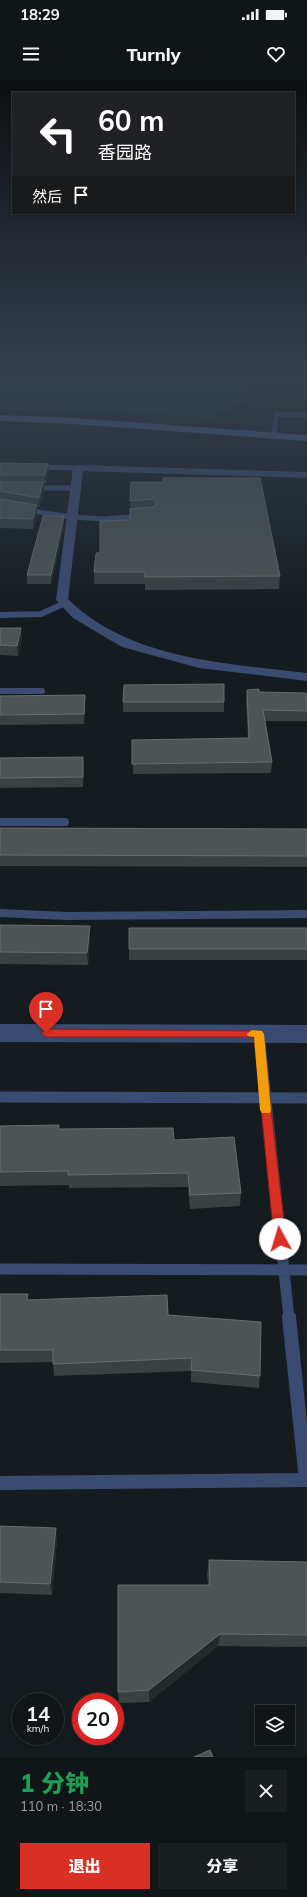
<!DOCTYPE html>
<html lang="zh">
<meta charset="utf-8">
<style>
body{margin:0;font-family:Mulish,"Noto Sans SC",sans-serif;background:#191e21;color:#f1f3f6;height:100vh;display:flex;flex-direction:column;font-size:15px;white-space:nowrap}
*{box-sizing:border-box;margin:0}
p{font-size:13px;color:#9c9fa2}
.icon{flex:none;width:22px;height:22px;fill:none;stroke:currentColor;stroke-width:2;stroke-linecap:round;stroke-linejoin:round}
.map{position:relative;height:1677px;overflow:hidden}
.panel{display:flex;flex-direction:column;background:#101518;flex:1}
.panel>*{flex:none}
.banner{position:absolute;left:12px;top:12px;width:283px;height:122px;border-radius:0px;box-shadow:0 2px 6px #0003,0 0 0 1px #303437;background:#202124;color:#fff;overflow:hidden}
.controls{position:absolute;left:255px;top:1625px;display:grid;gap:8px}
.controls a{display:grid;place-items:center;width:40px;height:40px;border-radius:0px;background:#101518;box-shadow:0 2px 6px #0003,0 0 0 1px #303437;font-size:20px}
.speed{position:absolute;left:12px;top:1613px;display:flex;gap:8px;font-size:20px;font-weight:700;text-align:center}
.speed>*{display:grid;place-content:center;width:52px;height:52px;border-radius:50%;background:#101518;box-shadow:0 2px 6px #0003,0 0 0 1px #303437;line-height:1}
.speed small{font-size:10px;font-weight:400}
.speed .limit{border:6px solid #d22;background:#fff;color:#111}
.pin{position:absolute;display:grid;place-items:center;width:34px;height:34px;color:#fff;margin:-41px -17px;border-radius:50% 50% 50% 0;rotate:-45deg;box-shadow:0 0 4px #0007}
.pin .icon{rotate:45deg}
.me{position:absolute;width:44px;margin:-22px;rotate:354deg;stroke-linejoin:round;filter:drop-shadow(0 0 3px #0008)}
.turn{display:flex;align-items:center;gap:14px;height:84px;padding:0 20px;font-size:18px}
.turn .icon{width:52px;height:52px;stroke-width:2.5}
.turn b{display:block;font-size:28px;line-height:34px}
.then{display:flex;align-items:center;height:38px;padding:0 20px;background:#0003;gap:8px;font-size:15px}
.round{display:grid;place-items:center;flex:none;width:42px;height:42px;border-radius:0px;background:#191e21}
.headline{display:flex;align-items:center;justify-content:space-between;height:68px;padding:0 20px}
h1{font-size:24px;font-weight:800;line-height:30px;color:#1e9e55}
.primary-button{display:flex;gap:8px;margin-top:auto;padding:8px 20px}
.primary-button a{flex:1;height:46px;border-radius:0px;background:#d93025;color:#fff;font-size:16px;font-weight:800;line-height:46px;text-align:center}
.primary-button a+a{background:#191e21;color:#f1f3f6}
.status{display:flex;justify-content:space-between;align-items:center;height:28px;padding:0 20px;background:#101518;direction:ltr}
.status svg{height:11px;fill:currentColor}
header{display:flex;justify-content:space-between;align-items:center;height:52px;padding:0 20px;background:#101518;font-size:18px;font-weight:800}
.map>svg:first-child{display:block}
.green{fill:#14402f}
.lines{fill:none;stroke-linecap:round;stroke-linejoin:round}
.service-far4{stroke:#3a4b72;stroke-width:5}
.service-far3{stroke:#3a4b72;stroke-width:6}
.service-far2{stroke:#3a4b72;stroke-width:8}
.service-far1{stroke:#3a4b72;stroke-width:11}
.service{stroke:#3a4b72;stroke-width:14}
.minor{fill:#3a4b72;fill-rule:evenodd}
.tertiary{fill:#3a4b72;fill-rule:evenodd}
.secondary{fill:#4b65a3;fill-rule:evenodd}
.wall{fill:#394142}
.shaded-wall{fill:#222a2c}
.building{fill:#4c5455;stroke:#666d6e}
.route{fill:#d93025;stroke:#8d1f18}
.slow{fill:#f59e0b}
</style>
<div class="status"><b>18:29</b><svg viewBox="0 0 49 12"><path d="M0 12V9h3v3zM5 12V6h3v6zM10 12V3h3v9zM15 12V0h3v12zM26 1h20v11H26zM47 4h2v5h-2z"/></svg></div>
<header><svg class="icon" aria-label="menu" viewBox="0 0 24 24"><path d="M4 6h16M4 12h16M4 18h16"/></svg>Turnly<svg class="icon" aria-label="heart" viewBox="0 0 24 24"><path d="M12 20l-8-8c-3-5 5-10 8-4 3-6 11-1 8 4z"/></svg></header>
<div class="map">
<svg width="307" height="1677" viewBox="0 0 307 1677">
<rect width="100%" height="100%" fill="#151c20"/>
<path class="green" d="M0 300H251L247 320 212 337 0 329Z"/>
<g class="lines">
<path class="service-far4" d="M274 356 276 334 307 335
M38 387 78 388
M31 408H76
M25 430 72 437 105 439 141 436"/>
<path class="service-far3" d="M0 535 41 534 65 523
M0 611H42"/>
<path class="service-far2" d="M0 742H65
M0 833 67 836 307 834"/>
<path class="service-far1" d="M259 954 289 1238
M0 1017 307 1018
M0 1189 307 1190"/>
<path class="service" d="M289 1237 306 1400
M0 1403 307 1400"/>
<path class="minor" d="M78 385 307 392V398L83 391 68 519C130 580 226 583 307 593V601L199 588 122 567 73 538 56 520 73 388Z"/>
<path class="tertiary" d="M0 944 307 945V963L0 962Z"/>
<path class="secondary" d="M0 335 74 338 307 355V361L74 344 0 341Z"/>
</g>
<path class="wall" d="M0 383 48 384 49 393 46 404H43L44 412 39 427H37V435L33 449 0 448Z
M131 402 280 496 279 509 145 510V504H94V492L130 440Z
M64 436V445L51 504H27V495Z
M0 548 22 558 18 576 0 575Z
M247 610 259 612 307 623V641H264L272 682 271 693 133 694 132 660 248 658 246 620Z
M85 615V626L84 644 0 645V616Z
M123 622H224V632H123Z
M0 678 84 688 83 707 0 708Z
M0 748 307 749V787L0 786Z
M0 845 90 846V857L88 885 0 884Z
M307 848V880H129V869Z
M0 1046 59 1049 174 1060 241 1113 240 1126 190 1129 188 1107 69 1108V1105L0 1106Z
M0 1214 29 1220 168 1235 260 1296 259 1308 191 1302V1291L54 1296 53 1282 0 1283Z
M0 1446 57 1460 52 1515 0 1513Z
M209 1480 307 1482V1567L218 1566 149 1622 119 1623 118 1612 208 1505 207 1494Z"/>
<path class="shaded-wall" d="M48 384 49 393 46 404 45 395Z
M43 402 44 412 39 427V418Z
M36 425 37 435 33 449V439Z
M64 436V445L51 504V495Z
M21 548 22 558 18 576 17 566Z
M85 615V626L84 644V634Z
M83 677 84 688 83 707Z
M90 846V857L88 885 87 873Z
M56 1448 57 1460 52 1515 50 1504Z
M220 1554 218 1566 149 1622V1610Z"/>
<path class="building" d="M0 383 48 384 45 395H0Z
M163 398H260L280 496 145 497V492H94L96 473H100V441L130 440V429L153 427 156 425V421L153 419 130 421 131 402H163Z
M0 402H43L39 418 0 411Z
M0 419 36 425 33 439 0 438Z
M43 436H64L51 495H27Z
M0 548H21L17 566 0 565Z
M224 604V622H123L124 605Z
M259 609V612L306 613 307 623V631L263 630 272 682 132 684V660L249 658 247 610Z
M85 615 84 634 0 635V616Z
M83 677V697L0 698V678Z
M0 748 307 749V776L0 775Z
M0 845 90 846 87 873 0 872Z
M129 848H307V869H129Z
M59 1045V1049L173 1048 174 1060 234 1057 241 1113 190 1115 188 1093 68 1095V1091L0 1092V1046Z
M0 1214H28L27 1220 167 1215 168 1235 261 1242 260 1296 191 1290 192 1278 53 1284V1270H0Z
M0 1446 56 1448 50 1504 0 1502Z
M209 1480 307 1482V1555L220 1554 149 1610 118 1612V1505H210Z
M210 1670 213 1677H194Z"/>
<linearGradient id="sky" x2="0" y2="1"><stop stop-color="#0c0f12"/><stop offset="0.56" stop-color="#35404e"/><stop offset="1" stop-color="#35404e" stop-opacity="0"/></linearGradient>
<rect width="307" height="535" fill="url(#sky)"/>
<path class="route" d="M46 949 262 951 286 1159 284 1162 280 1164 276 1162 274 1159 254 957H46L41 953Z"/>
<path class="slow" d="M252 950 262 951 264 954 271 1030 270 1033H262L260 1030 254 957 248 956 247 954Z"/>
</svg>
<div class="controls">
<a><svg class="icon" aria-label="layers" viewBox="0 0 24 24"><path d="M12 4l9 5-9 5-9-5zM3 14l9 5 9-5"/></svg></a>
</div>
<div class="speed"><div>14<small>km/h</small></div><div class="limit">20</div></div>
<div class="pin" style="left:46px;top:953px;background:#d93025"><svg class="icon" aria-label="arrive" viewBox="0 0 24 24"><path d="M6 21V4h12l-3 4 3 4H6"/></svg></div>
<svg class="me" style="left:280px;top:1159px" viewBox="-20 -20 40 40"><circle r="19" fill="#fff"/><path d="M0-13L10 11 0 6-10 11z" fill="#d93025"/></svg>
<div class="banner">
<div class="turn"><svg class="icon" aria-label="left" viewBox="0 0 24 24"><path d="M17 20v-9H6M10 6l-5 5 5 5"/></svg><div><b>60 m</b>香园路</div></div>
<div class="then">然后<svg class="icon" aria-label="arrive" viewBox="0 0 24 24"><path d="M6 21V4h12l-3 4 3 4H6"/></svg></div>
</div>
</div>
<section class="panel">
<div class="headline"><div><h1>1 分钟</h1><p>110 m · 18:30</p></div><a class="round"><svg class="icon" aria-label="close" viewBox="0 0 24 24"><path d="M6 6l12 12M18 6L6 18"/></svg></a></div>
<div class="primary-button"><a>退出</a><a>分享</a></div>
</section>
